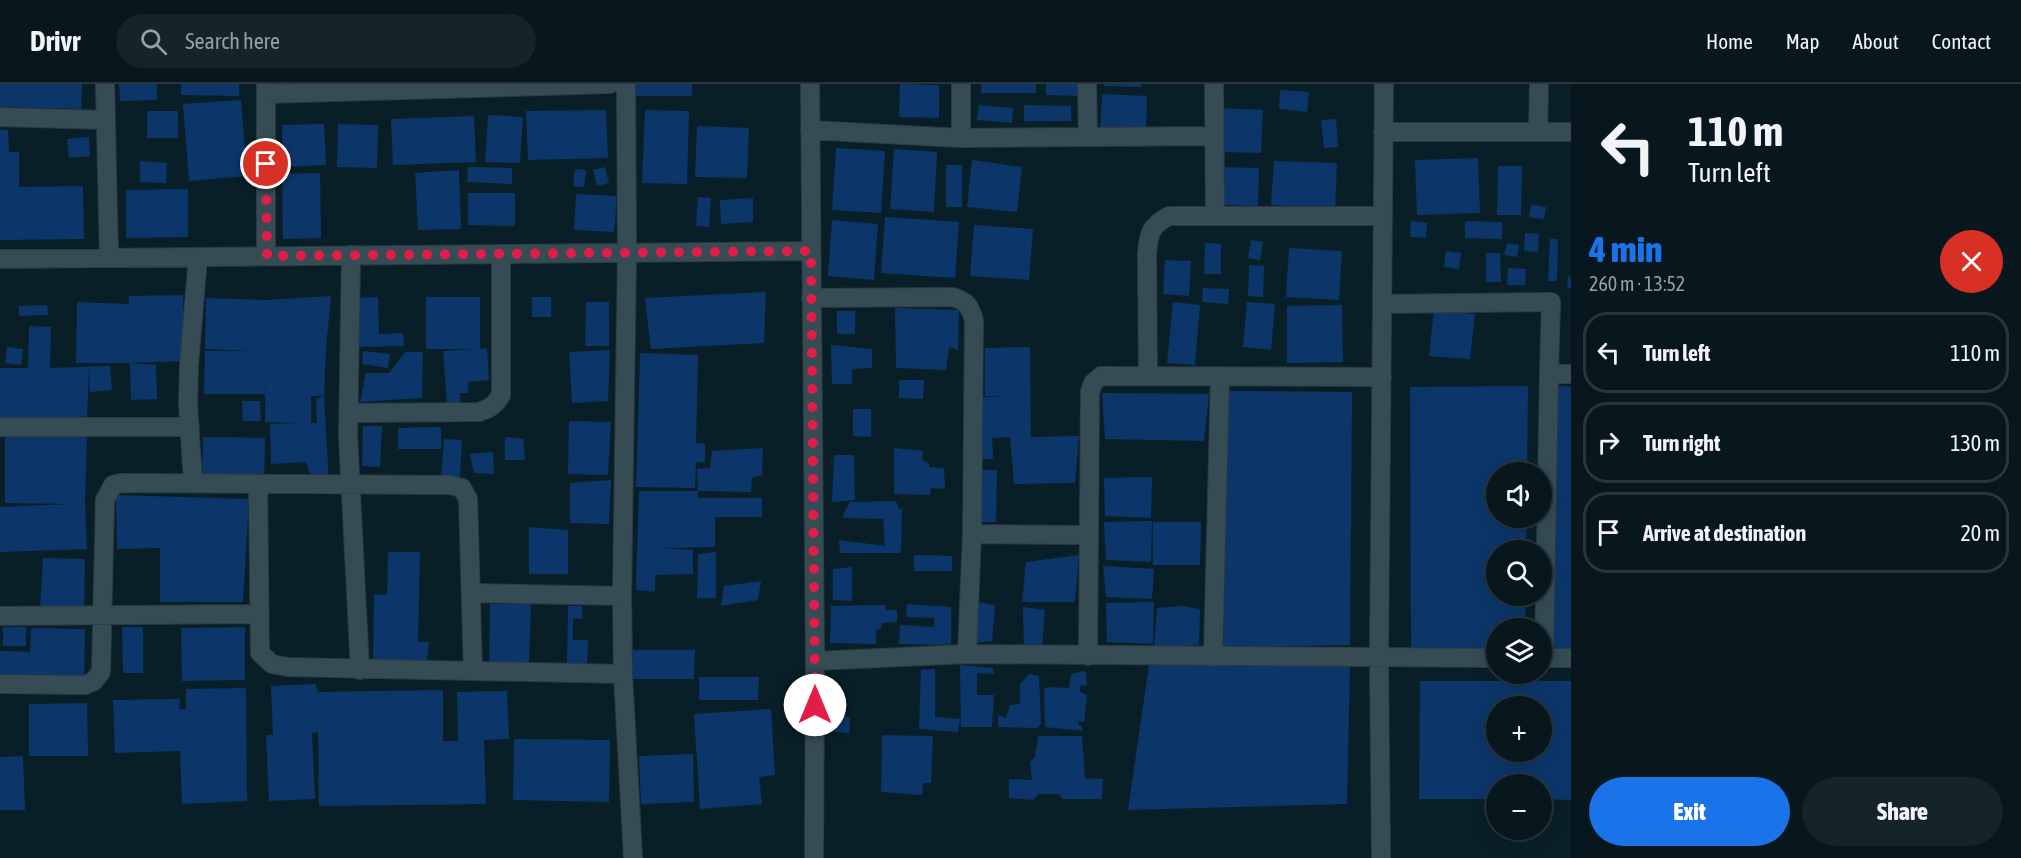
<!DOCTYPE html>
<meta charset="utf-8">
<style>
body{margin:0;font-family:"Asap Condensed",sans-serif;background:#15242a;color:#f1f3f6;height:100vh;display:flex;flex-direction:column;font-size:22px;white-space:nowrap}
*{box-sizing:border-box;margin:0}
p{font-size:20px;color:#989fa4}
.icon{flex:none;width:33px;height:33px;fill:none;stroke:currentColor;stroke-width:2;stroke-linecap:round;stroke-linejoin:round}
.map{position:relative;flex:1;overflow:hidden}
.sheet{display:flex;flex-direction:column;background:#07171d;width:450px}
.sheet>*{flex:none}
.banner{background:#07171d;color:#f1f3f6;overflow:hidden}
.tools{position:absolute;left:1486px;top:378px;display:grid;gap:12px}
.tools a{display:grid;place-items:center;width:66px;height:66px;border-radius:50%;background:#07171d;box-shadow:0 3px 15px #0003,0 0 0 2px #28363b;font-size:30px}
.pin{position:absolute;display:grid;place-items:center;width:51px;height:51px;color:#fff;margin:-26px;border:3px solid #fff;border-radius:50%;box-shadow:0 2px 6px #0007}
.me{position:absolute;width:66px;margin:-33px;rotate:0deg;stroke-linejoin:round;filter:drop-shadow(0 0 4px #0008)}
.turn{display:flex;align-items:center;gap:21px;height:126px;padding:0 18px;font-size:27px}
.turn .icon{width:78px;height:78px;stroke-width:2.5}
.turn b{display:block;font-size:42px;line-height:51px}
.round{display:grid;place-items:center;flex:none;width:63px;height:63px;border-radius:32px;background:#15242a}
.headline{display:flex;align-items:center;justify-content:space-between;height:102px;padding:0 18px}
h1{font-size:36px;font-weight:800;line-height:45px;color:#1a73e8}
.cta{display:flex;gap:12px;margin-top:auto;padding:12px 18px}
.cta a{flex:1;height:69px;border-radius:36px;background:#1a73e8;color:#fff;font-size:24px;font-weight:800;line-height:69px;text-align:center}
.cta a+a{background:#15242a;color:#f1f3f6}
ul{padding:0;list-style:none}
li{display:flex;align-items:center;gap:18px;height:81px;margin:0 12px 9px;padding:0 6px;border:3px solid #28363b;border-radius:24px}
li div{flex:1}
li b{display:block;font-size:22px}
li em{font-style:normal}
header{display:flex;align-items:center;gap:36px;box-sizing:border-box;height:84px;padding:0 30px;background:#07171d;border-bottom:2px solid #28363b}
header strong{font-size:28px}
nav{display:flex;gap:33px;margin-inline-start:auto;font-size:21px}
.search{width:420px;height:54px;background:#15242a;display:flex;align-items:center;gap:15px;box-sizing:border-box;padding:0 21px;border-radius:33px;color:#989fa4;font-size:22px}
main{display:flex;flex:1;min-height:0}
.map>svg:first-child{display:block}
.building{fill:#0c3669;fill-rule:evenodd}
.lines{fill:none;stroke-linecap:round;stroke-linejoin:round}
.street-casing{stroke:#303940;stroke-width:20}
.street{stroke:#354c55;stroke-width:18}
.route{stroke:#e11d48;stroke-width:10;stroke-dasharray:0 18}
</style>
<header>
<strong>Drivr</strong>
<div class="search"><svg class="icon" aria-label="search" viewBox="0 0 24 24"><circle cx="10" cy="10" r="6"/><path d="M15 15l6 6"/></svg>Search here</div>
<nav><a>Home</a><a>Map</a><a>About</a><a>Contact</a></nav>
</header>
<main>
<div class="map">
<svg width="1571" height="774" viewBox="0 0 1571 774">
<rect width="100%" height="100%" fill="#091f27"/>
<path class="building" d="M0 0H82L81 25 0 23Z
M119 0H157V16L120 17Z
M181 0H239V12L181 11Z
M636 0H692V12H636Z
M900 0 939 1V34L899 33Z
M981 0H1036V9H981Z
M1046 0H1078V12L1046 11Z
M1104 0H1141V3L1104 2Z
M1280 6 1309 8 1307 28 1279 25Z
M1102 10 1147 12 1146 48 1100 46Z
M241 16 247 92 189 97 183 20Z
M979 21 1013 24 1012 39 977 36Z
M1024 21 1071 22V37H1024Z
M1222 24 1263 26 1261 69 1220 68Z
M606 26 608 74 528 76 526 27Z
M645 26 689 27 687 100 642 99Z
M147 27H178V54H147Z
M488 31 523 33 520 79 485 78Z
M474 32 476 78 393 81 391 35Z
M1336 35 1338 63 1324 64 1321 36Z
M324 40 326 81 283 83 282 41Z
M338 40 378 41 377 84 337 83Z
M697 42 749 44 747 94 695 93Z
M0 46H8L9 68H19V103L83 102 84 155 0 156Z
M89 53 90 72 69 74 67 55Z
M836 64 885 67 881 129 832 126Z
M894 65 937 68 934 128 890 125Z
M1478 74 1480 129 1417 131 1415 76Z
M972 76 1022 83 1017 128 967 123Z
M140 77 167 79 166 99 140 98Z
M1274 77 1337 79 1335 124 1271 121Z
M946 81H962V123H946Z
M1498 82H1522L1521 131H1497Z
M468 83 512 84V100L467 98Z
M605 83 609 99 597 102 593 86Z
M1225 83 1259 84 1258 122 1223 121Z
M575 85 586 86 584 103 573 102Z
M459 86 461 145 418 146 415 89Z
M320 89 321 154 283 155 282 90Z
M188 105V153L126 154V106Z
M468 109H515V142L468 141Z
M576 110 617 112 614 148 574 146Z
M698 113 711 114 709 143 696 142Z
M753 114V138L721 140 720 116Z
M1531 121 1546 123 1544 135 1529 133Z
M885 133 959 138 955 194 881 189Z
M832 136 878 140 874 196 828 192Z
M1411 137 1427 139 1426 154 1410 153Z
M1465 137 1502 138V155L1465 154Z
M974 141 1033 145 1029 196 970 192Z
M1525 149 1539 150 1538 168 1524 167Z
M1550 155H1558L1557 197H1548Z
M1251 156 1263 158 1260 176 1248 174Z
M1205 159 1221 160V190H1204Z
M1507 159 1519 161 1517 173 1504 171Z
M1289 164 1342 167 1339 216 1286 213Z
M1446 167 1461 169 1459 185 1444 183Z
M1486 169H1500L1501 198H1486Z
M1165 176 1191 177 1189 212 1163 210Z
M1249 181 1264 182 1263 213 1248 212Z
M1508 184 1526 185 1525 201H1507Z
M1568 192 1571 193V204L1567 203Z
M1203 204 1229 205 1228 220 1202 218Z
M766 208 764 259 651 265 645 214Z
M183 211 184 277 130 279 156 281 157 315 131 316 130 279H76L77 218 129 220V212Z
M331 212 326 265 324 312H311V339H317L316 315 324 312 329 398H313L306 378 271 380 270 340 302 339 265 338 266 225 265 310H204L205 267H251L205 265 206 214 266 216Z
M378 213 379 250 403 249 404 262 359 263 357 214Z
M426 213H480V265L487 264 489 296 468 298V309H460V319L447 320 443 267 474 265H426Z
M532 213H551V233H532Z
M586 218H609V262H585Z
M1173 218 1200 221 1195 281 1167 279Z
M1247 218 1275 220 1271 266 1243 263Z
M47 221 48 231 19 232V222Z
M1342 221 1343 278 1287 279V222Z
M895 224 959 226 958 266 949 263 946 286 896 284Z
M1434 226 1475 230 1470 275 1429 272Z
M837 227H855V250H837Z
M29 242 51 243 50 284 110 282 112 306 90 308 89 284 87 336 0 337V284H28Z
M831 261 872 265V284L852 285V300H832Z
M7 263 23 265 21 281 5 279Z
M1030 263 1031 353 1079 352 1075 399 1014 400 1010 353 992 354 993 375H981L979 313 1011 312H985V264Z
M610 266 608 317 572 319 569 268Z
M363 267 390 270 388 284 362 280Z
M405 268H423L422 314 360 318 366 289H389Z
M640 269 698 271 696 359 705 360V378H696L695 404 636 403Z
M899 296H924L923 315 899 314Z
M1553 301 1571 303V564H1552Z
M1528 302 1527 388H1497V434H1527L1526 466H1497V512H1526L1525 544H1497V564L1411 566 1410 303Z
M1229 307 1352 308 1350 561 1223 563Z
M1102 309 1209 310 1204 357 1105 355Z
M242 317H260L261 337H243Z
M853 325H871V353L853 352Z
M569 337 611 338 608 391 568 390Z
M363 342H382L380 383 362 382Z
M441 343V365H398V344Z
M87 351 85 420 87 465 0 468V423L71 420 5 419V353Z
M203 353 265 354 264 397 202 395Z
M505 353 523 355 525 376H505Z
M444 355 462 356 460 394 441 393Z
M763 364 762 391 752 394 751 408 698 407 697 385 710 384 712 367Z
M894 364 923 367 922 376 929 379V383L944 384 945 405 931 404 930 411 894 410Z
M493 368 494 390 474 389 470 370Z
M834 371H854L855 416 832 418Z
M979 386H997L996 438H979Z
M1152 393 1151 434 1105 432 1104 394Z
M611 396 609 440 570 439V399Z
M639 407H698V414H762V433H715V463L659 464 693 466V490L655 491V508L636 506Z
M116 411 249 415 243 518H160V464L117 465Z
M896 417 899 425H902L901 469H840L839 456 885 462 883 435 843 434 844 429 850 418Z
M1152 437 1151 478 1106 476 1104 438Z
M1153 438H1201L1200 481H1153Z
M529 443 568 446V490H529Z
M388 468H420L418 558H429L427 576 373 579 374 510 387 511Z
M716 468V514H697L698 470Z
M914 471 952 472V487H914Z
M1079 471 1075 518H1022L1026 478Z
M43 474 85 475 84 527 40 526Z
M1103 482 1154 485 1152 515 1106 513Z
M852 483V517L833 516V485Z
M761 497 758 516 721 522 724 502Z
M977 518 995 521 992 557 974 559Z
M1154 518 1153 560 1107 558 1106 519Z
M490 520H531L529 579H489Z
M907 520 951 523V561L899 560 900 541 934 543V534L906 533Z
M886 521 885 526H897V538L882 539 881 544 876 546V560L830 559 831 522Z
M568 522H582V535L573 534V556H588L587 580H567Z
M1182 522 1200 525 1199 561 1154 563 1157 524Z
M1023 523 1045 526 1042 563 1024 565Z
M3 543H26V562H3Z
M122 543H143V589H123Z
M245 543V596L182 597 181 544Z
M31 544 85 545 84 598 0 597V567L30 568Z
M633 566H695L694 595H633Z
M960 581 993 584 994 590 977 589V611H994L992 643H961Z
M1149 581H1350L1347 720 1128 726Z
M935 585V633L960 635 958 648 919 645 921 586Z
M1083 587 1086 588 1087 602 1080 601V608L1087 611 1084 638 1078 637 1079 641 1082 642V647L1045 643 1044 605 1049 603 1069 604 1071 590Z
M1029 590 1039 592 1041 640 1038 644 998 643V631L1006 634 1010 621 1020 620V600Z
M699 593H759L758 616H699Z
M1420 597H1571V716L1542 715V700H1497V715H1419ZM1497 622H1542V668H1497Z
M315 600 318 608 443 606V657H458L457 608 507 607 509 655 484 656 486 720 319 722 318 648 312 649 315 715 269 717 266 651H273L271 602Z
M246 604 247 717 182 720 180 667 115 669 113 616 180 615 179 625H186V605Z
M87 619 88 672H29V620Z
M771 625 775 691 759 693 762 720 700 725 694 630Z
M835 632 850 633 849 649 834 648Z
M882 651 933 652 931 699H923L922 711 881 708Z
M1038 652H1082L1085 694 1103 695 1102 715H1062L1059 710H1039L1033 716 1009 714V695L1032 696 1030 678 1035 673Z
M514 655 610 656 609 718 513 716Z
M693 670 694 718 641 720 639 672Z
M23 672 25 726H0V673Z"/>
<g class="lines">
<g class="street-casing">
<path id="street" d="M105 0 109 174
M266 0V172
M810 0 815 577 814 774
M1214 0 1215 132
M266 10 610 0
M0 33 106 36
M810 46 961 54 1088 53 1087 0
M1383 48H1571
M1538 48 1539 0
M1088 53 1214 52
M961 54V0
M351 171 348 352 360 586
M0 175 811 167
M811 214 952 213C967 217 970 222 974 237L972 450 1088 451
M1383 220 1551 218 1549 290H1571
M1148 292 1147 169C1149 149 1150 142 1169 132H1383
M348 329 479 328C490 325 495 321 501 311V170
M0 343H190
M193 399 188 319 189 281 198 173
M258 400 260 569 272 580 288 583 623 590 622 512 627 169 626 0
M471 509 622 512
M0 532 259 530
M967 570 972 450
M1088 572 1090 308 1093 299 1101 292 1382 293
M1213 573 1220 293
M1542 574H1571
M1544 574 1549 290
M815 577 967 570 1497 574
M623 590 633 774
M0 600 85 601 94 597 101 588 105 416 113 401 121 399 450 401 462 404 468 415 473 587
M1381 774 1379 574 1384 0"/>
</g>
<use href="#street" class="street"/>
</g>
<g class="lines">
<path class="route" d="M266 80 267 172 811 167 815 621"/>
</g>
</svg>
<div class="tools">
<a><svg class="icon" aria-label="sound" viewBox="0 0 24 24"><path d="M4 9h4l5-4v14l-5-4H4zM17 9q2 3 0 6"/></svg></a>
<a><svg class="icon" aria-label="search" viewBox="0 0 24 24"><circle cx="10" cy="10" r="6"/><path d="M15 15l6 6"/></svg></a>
<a><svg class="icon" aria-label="layers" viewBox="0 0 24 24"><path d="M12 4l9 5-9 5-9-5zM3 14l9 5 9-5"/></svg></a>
<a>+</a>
<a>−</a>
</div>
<div class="pin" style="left:266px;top:80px;background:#d93025"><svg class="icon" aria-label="arrive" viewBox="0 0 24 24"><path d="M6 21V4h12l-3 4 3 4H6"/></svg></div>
<svg class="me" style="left:815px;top:621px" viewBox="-20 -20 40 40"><circle r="19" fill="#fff"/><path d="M0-13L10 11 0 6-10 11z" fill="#e11d48"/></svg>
</div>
<section class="sheet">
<div class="banner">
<div class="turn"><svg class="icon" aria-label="left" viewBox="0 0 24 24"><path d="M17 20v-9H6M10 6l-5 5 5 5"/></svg><div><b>110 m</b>Turn left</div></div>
</div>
<div class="headline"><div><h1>4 min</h1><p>260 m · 13:52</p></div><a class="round" style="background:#d93025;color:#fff"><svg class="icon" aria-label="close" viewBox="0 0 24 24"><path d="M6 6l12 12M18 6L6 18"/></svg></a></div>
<ul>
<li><svg class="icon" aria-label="left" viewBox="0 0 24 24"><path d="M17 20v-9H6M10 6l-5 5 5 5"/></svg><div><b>Turn left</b></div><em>110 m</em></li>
<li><svg class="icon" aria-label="right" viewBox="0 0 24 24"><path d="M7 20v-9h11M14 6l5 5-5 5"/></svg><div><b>Turn right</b></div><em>130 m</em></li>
<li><svg class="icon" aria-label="arrive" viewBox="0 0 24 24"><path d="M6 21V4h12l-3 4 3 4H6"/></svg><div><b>Arrive at destination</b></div><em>20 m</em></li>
</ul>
<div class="cta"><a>Exit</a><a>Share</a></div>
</section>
</main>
